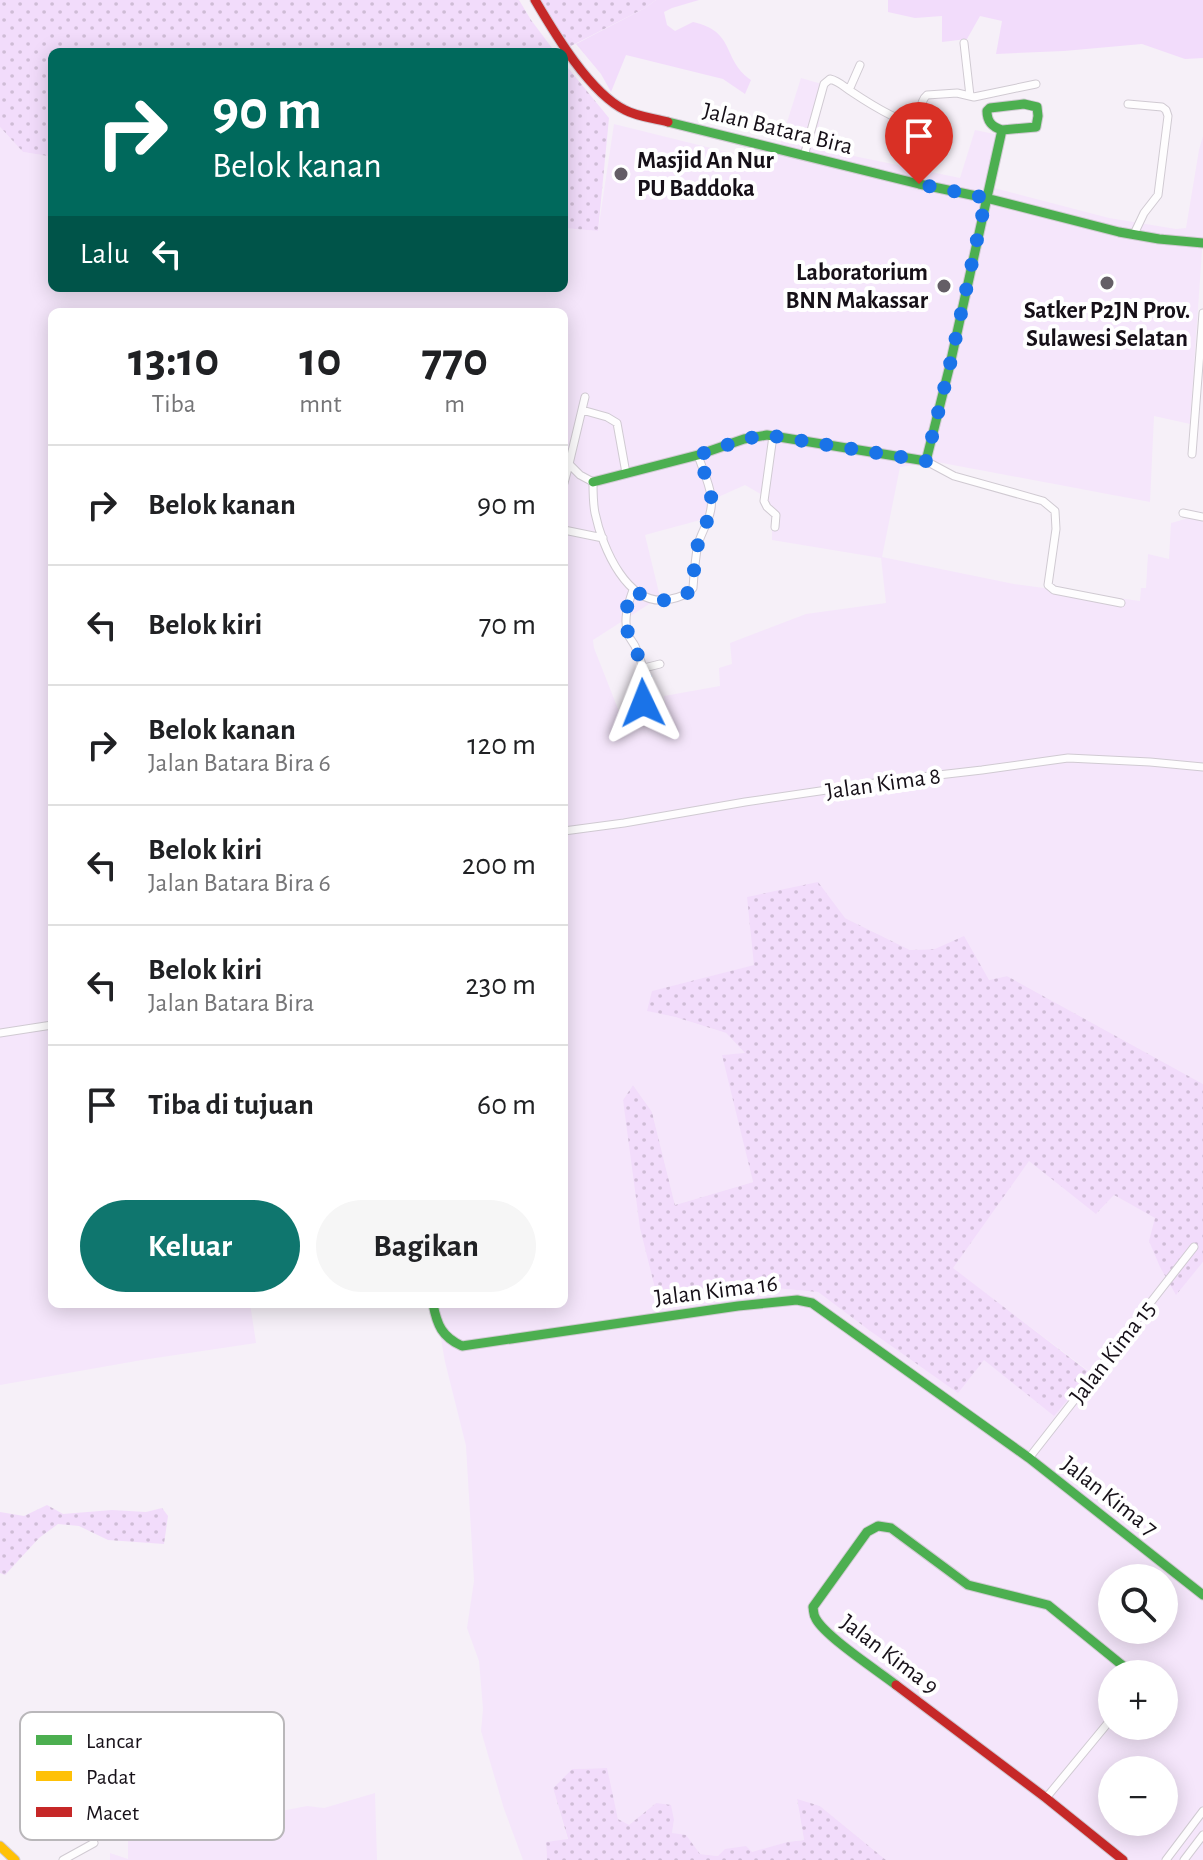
<!DOCTYPE html>
<html lang="id">
<meta charset="utf-8">
<style>
body{margin:0;font-family:"Alegreya Sans",sans-serif;background:#f6f6f6;color:#202124;height:100vh;display:flex;flex-direction:column;font-size:30px;white-space:nowrap}
*{box-sizing:border-box;margin:0}
p{font-size:26px;color:#757577}
.icon{flex:none;width:44px;height:44px;fill:none;stroke:currentColor;stroke-width:2;stroke-linecap:round;stroke-linejoin:round}
.map{position:relative;flex:1;overflow:hidden}
.sheet{position:absolute;left:48px;top:308px;width:520px;height:1000px;display:flex;flex-direction:column;background:#fff;border-radius:12px;box-shadow:0 4px 20px #0003}
.sheet>*{flex:none}
.top-card{position:absolute;left:48px;top:48px;width:520px;height:244px;border-radius:12px;box-shadow:0 4px 20px #0003;background:#00695c;color:#fff;overflow:hidden}
.buttons{position:absolute;left:1098px;top:1564px;display:grid;gap:16px}
.buttons a{display:grid;place-items:center;width:80px;height:80px;border-radius:50%;background:#fff;box-shadow:0 4px 20px #0003;font-size:40px}
.pin{position:absolute;display:grid;place-items:center;width:68px;height:68px;color:#fff;margin:-82px -34px;border-radius:50% 50% 50% 0;rotate:-45deg;box-shadow:0 0 8px #0007}
.pin .icon{rotate:45deg}
.me{position:absolute;width:88px;margin:-44px;rotate:358deg;stroke-linejoin:round;filter:drop-shadow(0 0 6px #0008)}
.turn{display:flex;align-items:center;gap:28px;height:168px;padding:0 32px;font-size:36px}
.turn .icon{width:104px;height:104px;stroke-width:2.5}
.turn b{display:block;font-size:56px;line-height:68px}
.then{display:flex;align-items:center;height:76px;padding:0 32px;background:#0003;gap:16px;font-size:30px}
.eta{display:flex;justify-content:space-evenly;align-items:center;height:136px;text-align:center}
.eta b{font-size:48px;font-weight:600;line-height:56px}
.primary-button{display:flex;gap:16px;margin-top:auto;padding:16px 32px}
.primary-button a{flex:1;height:92px;border-radius:48px;background:#0f766e;color:#fff;font-size:32px;font-weight:600;line-height:92px;text-align:center}
.primary-button a+a{background:#f6f6f6;color:#202124}
ul{padding:0;list-style:none}
li{display:flex;align-items:center;gap:24px;height:120px;padding:0 32px;border-top:2px solid #e0e0e0}
li div{flex:1}
li b{display:block;font-size:30px}
li em{font-style:normal}
.map>svg:first-child{display:block}
.built{fill:#f5e6fb;fill-rule:evenodd}
.grass{fill:url(#grass-dots)}
.green{fill:#f2dcfb}
.lines{fill:none;stroke-linecap:round;stroke-linejoin:round}
.street-casing{stroke:#d0cad2;stroke-width:9}
.fast-casing{stroke:#d0cad2;stroke-width:11}
.slow-casing{stroke:#d0cad2;stroke-width:11}
.jam-casing{stroke:#d0cad2;stroke-width:11}
.street{stroke:#fefdfe;stroke-width:7}
.fast{stroke:#4caf50;stroke-width:9}
.slow{stroke:#ffc107;stroke-width:9}
.jam{stroke:#c62828;stroke-width:9}
.route{stroke:#1a73e8;stroke-width:14;stroke-dasharray:0 25.2}
.poi-dot{fill:#645e66;stroke:#fff;stroke-width:3}
.labels{text-anchor:middle;stroke-width:8;stroke-linejoin:round;paint-order:stroke}
.street-label{font-size:24px;fill:#161018;stroke:#fff}
.poi-label{font-size:24px;font-weight:bold;fill:#161018;stroke:#fff;text-anchor:start}
.key{fill:#fff;stroke:#b9b7ba;stroke-width:2}
.key-label{font-size:22px;fill:#161018}
</style>
<div class="map">
<svg width="1203" height="1860" viewBox="0 0 1203 1860">
<defs>
<pattern id="grass-dots" width="8" height="8" patternUnits="userSpaceOnUse" patternTransform="scale(2)"><rect width="8" height="8" fill="#f2dcfb"/><path d="M2 2h.1M6 6h.1" fill="none" stroke="#cfbcd6" stroke-width="1.8" stroke-linecap="round"/></pattern>
</defs>
<rect width="100%" height="100%" fill="#f6f0f8"/>
<path class="built" d="M801 78 825 85 815 148 960 178 975 130 1004 136 994 188 1109 218 1176 229 1186 228 1199 150 1203 136V236L1190 424 1154 416 1150 502 937 462 900 467 882 557 1014 584 1140 601 1141 588H1146L1148 554 1169 559 1171 523 1196 516 1203 517V1084L1007 976 989 980 935 949 910 950 845 918 755 965 653 991 648 1011 675 1017 726 1033 746 1054 723 1055 753 1182 675 1205 652 1112 633 1085 623 1100 658 1299 774 1288 818 1292 866 1328 983 1360 1090 1372 952 1268 1029 1160 1097 1213 1114 1195 1156 1218 1176 1294 1203 1262V1860H886L820 1806 797 1800 804 1840 787 1842 751 1853 718 1856 700 1854 672 1833 674 1820 656 1803 628 1826 618 1819 606 1768 572 1769 553 1788 568 1840 546 1842 547 1860H523L504 1809 481 1731 483 1709 479 1661 467 1628 474 1581 466 1446 445 1362 435 1304H564V312H52V1304H250L256 1343 142 1360 0 1385V127L23 152 48 156 52 162V288H564V228L598 231 614 124 743 156 775 160ZM745 485 764 496 765 512 772 513V540L881 558 886 603 806 614 730 643 732 664 719 668 720 686 664 696 665 703 650 704 620 714 594 648 593 640 660 597 645 535 715 516 716 498ZM1112 1578H1164V1630H1112ZM1112 1674H1164V1726H1112ZM1112 1770H1164V1822H1112Z
M375 1793 377 1860H110V1853L128 1859V1817L199 1820 270 1810 271 1813 307 1806 324 1808Z"/>
<path class="grass" d="M0 0H519L531 20 555 52H52V162L48 156 23 152 0 127Z
M540 0H656L645 8 567 48Z
M564 63 609 118 598 231 564 228Z
M818 882 845 918 910 950 935 949 964 936 989 980 1007 976 1203 1084V1262L1176 1295 1160 1267 1149 1241 1155 1218 1114 1195 1096 1214 1029 1161 953 1268 1090 1373 1054 1416 984 1360 958 1393 866 1328 818 1292 774 1288 658 1300 640 1228 623 1100 633 1085 652 1112 675 1205 753 1182 722 1055 745 1053 726 1033 675 1017 647 1011 652 991 754 965 747 897Z
M47 1505 63 1514 112 1510 146 1512 162 1508 168 1516 164 1544 108 1540 79 1526 58 1524 39 1538 5 1575 0 1573V1512L24 1516Z
M607 1768 618 1819 629 1825 656 1803 671 1805 674 1820 672 1833 686 1835 700 1854 718 1856 725 1849 746 1846 752 1852 787 1842 804 1840 797 1799 820 1806 886 1860H547L546 1842 568 1839 553 1788 572 1769Z"/>
<path class="green" d="M656 0H699L672 8 664 12 667 25 675 31 693 22C737 32 721 59 751 80L745 94 723 79 626 55 611 92 601 74 576 44 645 8Z
M888 0H1203V58L1185 59 1142 44 1064 51 996 54 1002 21 980 16 967 39 942 42V16L915 18 888 12Z"/>
<g class="lines">
<g class="street-casing">
<path id="street" d="M964 43 970 96
M849 90 860 65
M1128 104 1162 107 1166 110 1168 116 1158 195 1144 213 1134 234
M804 156 824 84 830 79C839 81 844 87 852 92 867 102 899 122 916 124 923 116 918 102 927 95L957 93 974 97 1036 84
M585 397 569 464 580 475 593 482C593 492 593 503 595 513 602 547 628 610 671 599 680 597 686 595 693 588 694 573 695 559 698 544 703 528 714 514 711 496 709 482 702 468 698 455
M582 410 607 417 617 423 626 473
M773 436 764 501 767 507 776 515 775 527
M1192 454 1203 313
M926 461 954 476 1043 501 1055 511 1056 529 1048 585 1054 590 1121 603
M564 483 569 464
M1183 513 1203 517
M564 530 603 538
M633 590C628 604 623 620 628 635 629 637 634 644 635 646 642 662 651 687 643 703
M644 668 660 664
M564 831 624 823 745 802 895 780 982 770 1068 758 1150 762 1203 767
M0 1033 52 1025
M1029 1458 1194 1247
M1046 1798 1112 1718
M63 1860 94 1843
M1166 1860 1203 1811
M1184 1860 1203 1835"/>
</g>
<g class="fast-casing">
<path id="fast" d="M668 122 919 184 986 198 1119 232 1159 239 1203 243
M593 482 698 455 744 439 767 435 926 461 949 369 1002 130C992 127 987 122 987 111L990 108 1024 104 1037 107 1038 116 1036 127 1002 130
M433 1304C437 1325 442 1337 462 1346L738 1306 797 1300 812 1303 1029 1458 1203 1595
M896 1685C878 1671 826 1637 816 1619 813 1614 814 1613 813 1607L867 1532 878 1526 891 1528 968 1585 1048 1605 1133 1674"/>
</g>
<g class="slow-casing">
<path id="slow" d="M0 1846 15 1860"/>
</g>
<g class="jam-casing">
<path id="jam" d="M535 0C555 34 590 93 625 110 638 117 654 118 668 122
M896 1685 1046 1798 1123 1860"/>
</g>
<use href="#street" class="street"/>
<use href="#fast" class="fast"/>
<use href="#slow" class="slow"/>
<use href="#jam" class="jam"/>
</g>
<g class="lines">
<path class="route" d="M643 703 646 694 644 668 628 634 627 627V607L633 590C652 602 676 606 693 588 694 572 694 554 700 538 705 525 713 512 711 496 709 482 702 468 698 455L744 439 767 435 926 461 949 369 986 198 919 184"/>
</g>
<g class="poi-dot">
<circle cx="621" cy="174" r="8"/>
<circle cx="1107" cy="283" r="8"/>
<circle cx="944" cy="286" r="8"/>
</g>
<g class="labels">
<g class="street-label">
<text transform="translate(778 128) rotate(14)" y="8">Jalan Batara Bira</text>
<text transform="translate(883 783) rotate(-8)" y="8">Jalan Kima 8</text>
<text transform="translate(716 1290) rotate(-7)" y="8">Jalan Kima 16</text>
<text transform="translate(1112 1352) rotate(-52)" y="8">Jalan Kima 15</text>
<text transform="translate(1110 1496) rotate(38)" y="8">Jalan Kima 7</text>
<text transform="translate(890 1654) rotate(37)" y="8">Jalan Kima 9</text>
</g>
<g class="poi-label">
<text x="637" y="168">Masjid An Nur<tspan x="637" dy="28">PU Baddoka</tspan></text>
<text x="928" y="280" text-anchor="end">Laboratorium<tspan x="928" dy="28">BNN Makassar</tspan></text>
<text x="1107" y="318" text-anchor="middle">Satker P2JN Prov.<tspan x="1107" dy="28">Sulawesi Selatan</tspan></text>
</g>
</g>
<rect x="20" y="1712" width="264" height="128" rx="12" class="key"/>
<rect x="36" y="1735" width="36" height="10" fill="#4caf50"/>
<rect x="36" y="1771" width="36" height="10" fill="#ffc107"/>
<rect x="36" y="1807" width="36" height="10" fill="#c62828"/>
<g class="key-label">
<text x="86" y="1748">Lancar</text>
<text x="86" y="1784">Padat</text>
<text x="86" y="1820">Macet</text>
</g>
</svg>
<div class="buttons">
<a><svg class="icon" aria-label="search" viewBox="0 0 24 24"><circle cx="10" cy="10" r="6"/><path d="M15 15l6 6"/></svg></a>
<a>+</a>
<a>−</a>
</div>
<div class="pin" style="left:919px;top:184px;background:#d93025"><svg class="icon" aria-label="arrive" viewBox="0 0 24 24"><path d="M6 21V4h12l-3 4 3 4H6"/></svg></div>
<svg class="me" style="left:643px;top:703px" viewBox="-20 -20 40 40"><path d="M0-17L14 15 0 8-14 15z" fill="#1a73e8" stroke="#fff" stroke-width="4"/></svg>
<div class="top-card">
<div class="turn"><svg class="icon" aria-label="right" viewBox="0 0 24 24"><path d="M7 20v-9h11M14 6l5 5-5 5"/></svg><div><b>90 m</b>Belok kanan</div></div>
<div class="then">Lalu<svg class="icon" aria-label="left" viewBox="0 0 24 24"><path d="M17 20v-9H6M10 6l-5 5 5 5"/></svg></div>
</div>
<section class="sheet">
<div class="eta">
<div><b>13:10</b><p>Tiba</p></div>
<div><b>10</b><p>mnt</p></div>
<div><b>770</b><p>m</p></div>
</div>
<ul>
<li><svg class="icon" aria-label="right" viewBox="0 0 24 24"><path d="M7 20v-9h11M14 6l5 5-5 5"/></svg><div><b>Belok kanan</b></div><em>90 m</em></li>
<li><svg class="icon" aria-label="left" viewBox="0 0 24 24"><path d="M17 20v-9H6M10 6l-5 5 5 5"/></svg><div><b>Belok kiri</b></div><em>70 m</em></li>
<li><svg class="icon" aria-label="right" viewBox="0 0 24 24"><path d="M7 20v-9h11M14 6l5 5-5 5"/></svg><div><b>Belok kanan</b><p>Jalan Batara Bira 6</p></div><em>120 m</em></li>
<li><svg class="icon" aria-label="left" viewBox="0 0 24 24"><path d="M17 20v-9H6M10 6l-5 5 5 5"/></svg><div><b>Belok kiri</b><p>Jalan Batara Bira 6</p></div><em>200 m</em></li>
<li><svg class="icon" aria-label="left" viewBox="0 0 24 24"><path d="M17 20v-9H6M10 6l-5 5 5 5"/></svg><div><b>Belok kiri</b><p>Jalan Batara Bira</p></div><em>230 m</em></li>
<li><svg class="icon" aria-label="arrive" viewBox="0 0 24 24"><path d="M6 21V4h12l-3 4 3 4H6"/></svg><div><b>Tiba di tujuan</b></div><em>60 m</em></li>
</ul>
<div class="primary-button"><a>Keluar</a><a>Bagikan</a></div>
</section>
</div>
